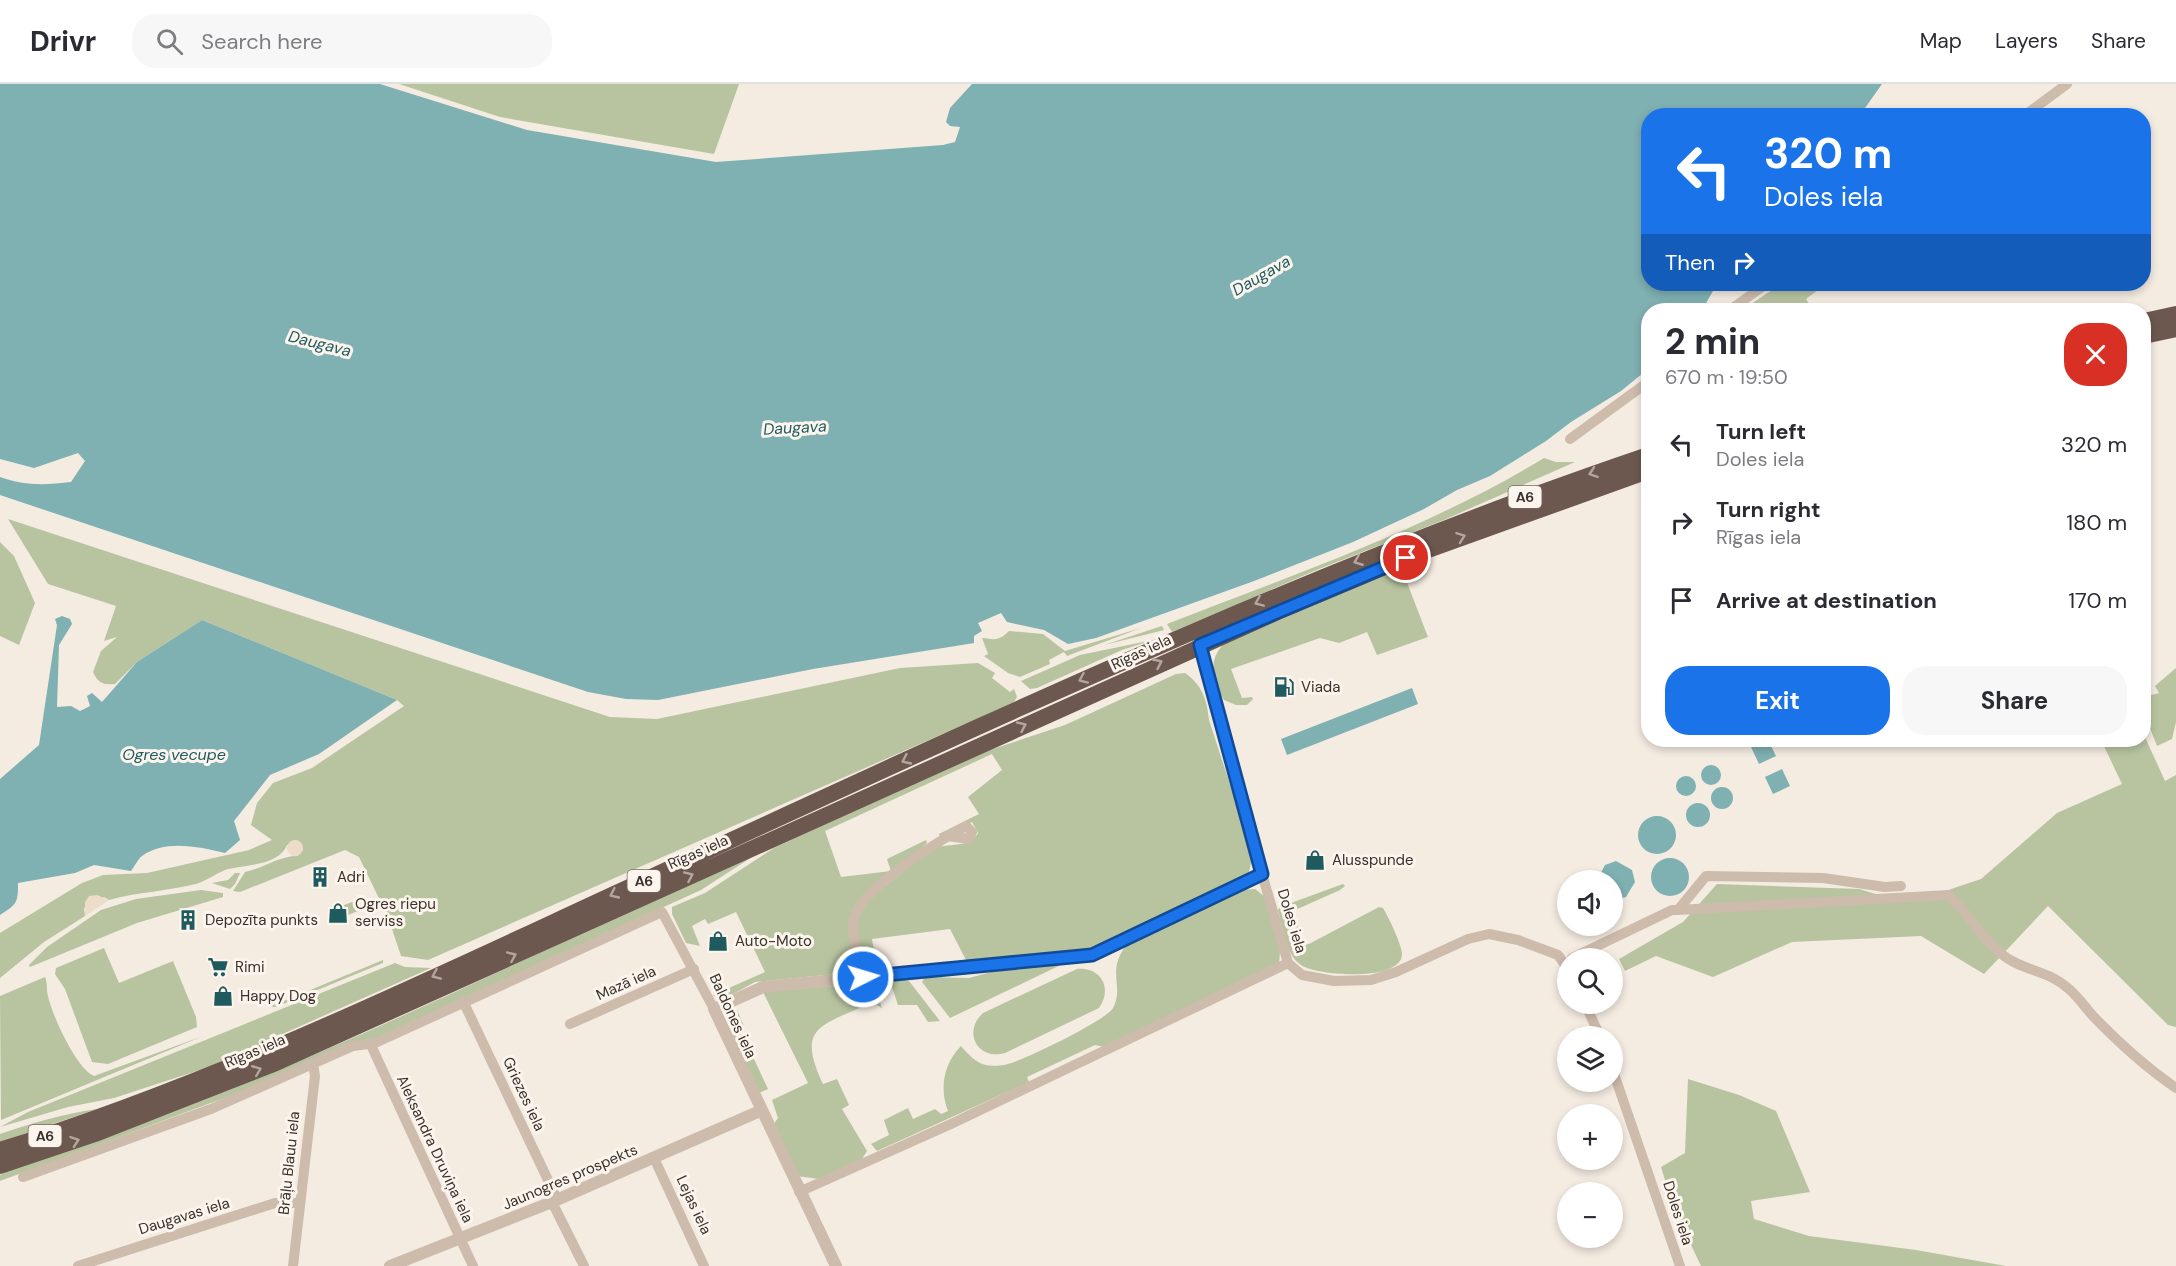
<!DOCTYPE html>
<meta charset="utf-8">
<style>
body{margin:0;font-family:"DM Sans",sans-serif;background:#f7f7f7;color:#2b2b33;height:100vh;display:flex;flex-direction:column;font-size:22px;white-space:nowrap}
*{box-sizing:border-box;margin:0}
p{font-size:20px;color:#7c7c81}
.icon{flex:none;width:33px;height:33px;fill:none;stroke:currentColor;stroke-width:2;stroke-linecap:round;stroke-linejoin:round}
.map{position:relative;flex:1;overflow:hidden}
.sheet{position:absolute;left:1641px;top:219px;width:510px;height:444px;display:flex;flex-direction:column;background:#fff;border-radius:24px;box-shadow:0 3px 9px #0003}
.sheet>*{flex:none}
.top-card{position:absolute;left:1641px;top:24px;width:510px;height:183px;border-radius:24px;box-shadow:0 3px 9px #0003;background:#1a73e8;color:#fff;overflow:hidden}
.controls{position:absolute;left:1557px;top:786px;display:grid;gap:12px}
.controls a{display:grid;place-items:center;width:66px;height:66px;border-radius:50%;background:#fff;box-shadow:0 3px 9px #0003;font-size:30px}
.pin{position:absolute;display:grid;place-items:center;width:51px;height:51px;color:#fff;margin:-26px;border:3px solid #fff;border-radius:50%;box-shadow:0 2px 6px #0007}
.me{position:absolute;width:66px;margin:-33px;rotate:85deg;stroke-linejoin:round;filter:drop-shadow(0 0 4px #0008)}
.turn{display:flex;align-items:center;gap:21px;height:126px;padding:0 24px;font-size:27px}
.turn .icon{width:78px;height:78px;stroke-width:2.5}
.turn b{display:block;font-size:42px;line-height:51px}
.then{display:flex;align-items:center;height:57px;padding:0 24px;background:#0003;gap:12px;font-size:22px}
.round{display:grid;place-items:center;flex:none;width:63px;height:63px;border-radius:24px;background:#f7f7f7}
.summary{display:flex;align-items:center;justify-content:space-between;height:102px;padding:0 24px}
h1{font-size:36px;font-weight:700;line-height:45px}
.button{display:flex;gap:12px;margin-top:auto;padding:12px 24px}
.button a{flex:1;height:69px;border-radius:24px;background:#1a73e8;color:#fff;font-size:24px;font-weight:700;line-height:69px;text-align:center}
.button a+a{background:#f7f7f7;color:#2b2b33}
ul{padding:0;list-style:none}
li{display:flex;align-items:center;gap:18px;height:78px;padding:0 24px}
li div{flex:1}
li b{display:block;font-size:22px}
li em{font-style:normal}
header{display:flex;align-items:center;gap:36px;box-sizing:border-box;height:84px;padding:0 30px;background:#fff;border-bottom:2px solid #e1e1e2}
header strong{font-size:28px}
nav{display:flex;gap:33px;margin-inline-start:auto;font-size:21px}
.search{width:420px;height:54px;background:#f7f7f7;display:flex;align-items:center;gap:15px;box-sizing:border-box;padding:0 21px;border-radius:24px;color:#7c7c81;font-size:22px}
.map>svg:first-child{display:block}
.green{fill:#b8c4a0}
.plaza{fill:#ecdcc8}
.water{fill:#7fb0b2}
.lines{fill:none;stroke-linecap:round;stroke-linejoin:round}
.minor{stroke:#cdbbac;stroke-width:10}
.tertiary{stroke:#cdbbac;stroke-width:12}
.trunk{stroke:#6c584f;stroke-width:16}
.oneway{stroke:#b4a69e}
.route-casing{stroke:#114b97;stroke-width:15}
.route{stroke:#1a73e8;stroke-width:10}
.labels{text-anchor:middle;stroke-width:6;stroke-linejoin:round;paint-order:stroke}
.shield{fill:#fbf5ee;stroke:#756b66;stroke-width:1.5}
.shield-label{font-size:14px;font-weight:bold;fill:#3b302b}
.street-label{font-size:15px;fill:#3b302b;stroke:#fbf5ee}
.poi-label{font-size:15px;fill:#3b302b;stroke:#fbf5ee;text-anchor:start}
.water-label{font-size:16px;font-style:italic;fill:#1f5a5e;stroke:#fbf5ee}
</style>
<header>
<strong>Drivr</strong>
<div class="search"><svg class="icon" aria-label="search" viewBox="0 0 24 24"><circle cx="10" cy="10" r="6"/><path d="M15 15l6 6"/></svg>Search here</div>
<nav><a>Map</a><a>Layers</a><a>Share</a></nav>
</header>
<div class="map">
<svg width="2176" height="1182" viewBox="0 0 2176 1182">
<rect width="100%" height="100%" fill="#f4ebe1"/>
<path class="green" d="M399 0H739L714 70 500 33Z
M1781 200H1826L1806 215 1813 226H1742Z
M1544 374 1556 378H1575L1444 436 1319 485 1172 548 1167 540C1295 490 1427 445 1544 374Z
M8 435 610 633 657 635 900 584 978 579 995 589 992 594 1010 608 1014 605 1017 613 1014 618 1004 623 428 876 401 872 388 833 359 773 345 766 240 808 233 807 245 788C264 784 279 772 297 772L303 766 302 761H287C279 782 243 781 225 786 215 790 206 797 196 800 168 807 138 808 109 816L104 813 84 824 85 832 44 858 0 894V849L82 799 103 791 147 789 249 766 272 756 251 741 257 719 273 699 312 684 404 622 397 616 202 536 137 578 115 600C103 601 98 599 93 588L101 567 117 553 104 557 116 522 48 500Z
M0 458 14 472 35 519 19 561 0 552Z
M1401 483 1428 553 1377 571 1367 548 1339 559 1320 554 1231 585 1242 614 1252 613 1253 615 1247 621H1236L1224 616C1211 592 1207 573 1229 555Z
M1162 542 1164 546 1104 561Z
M1141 544 1067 572 1064 568 1049 576 1050 580 1020 593 1008 589 984 572 988 570 982 554C994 555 998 558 1009 547L1043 550 1065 567Z
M1153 556 1122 566 1037 604 1030 605 1021 597 1080 571Z
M2176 584V638L2172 655 2157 662 2144 629V613L2159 609 2155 602Z
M1185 589C1202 601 1207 615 1209 636L1253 771 1249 788 1242 795 1095 865 967 878 950 845 872 855 877 885 867 886C855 870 854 838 862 821L930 766C948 757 969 766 978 749L972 738 940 753 939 750 979 730 968 713 1002 686 992 670 825 747 841 793 891 787 887 775 926 756 927 759 856 820 851 839 858 883 856 888 755 898 733 910 715 913 713 911 765 888 736 828 708 840 705 835 692 842 700 862 686 859 672 830V823L705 809 774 764 823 741 990 666 1065 641 1176 590Z
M2144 651 2165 697 2176 691V943L2168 941 2048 822 1984 890 1921 852 1792 858 1713 893 1656 872 1625 887 1619 875 1683 838 1717 800 1859 805 1902 818 1939 809 1981 795 2057 729 2122 700 2101 656H2144Z
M772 760 701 806 376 954 254 1003 0 1097V1091L11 1085C274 1002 522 875 772 760Z
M235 789H240L235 800 230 805 212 799 228 796Z
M1343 800 1345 802 1340 806 1293 827 1303 859 1309 860 1379 823 1383 824C1388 832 1403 863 1402 871 1400 898 1317 892 1301 881 1285 870 1283 844 1278 826L1280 823Z
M1255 805 1264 812 1280 868 1279 880 1105 963 1095 961 1027 993 1029 998 877 1067 871 1060 889 1051 884 1036 908 1024 913 1035 935 1025 941 1030 948 1027C939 1004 944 979 961 962 967 969 976 979 986 981 991 982 999 982 1004 981 1019 979 1107 936 1113 924 1125 901 1105 889 1127 860L1241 806Z
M201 806 223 809V813L137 839 30 883 29 881 47 863 101 826 136 815Z
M352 818 365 824 348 831 344 821Z
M104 864 119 899 173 877 196 933 197 943 108 980 92 978 65 905 55 890 56 884Z
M383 876V879L276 923H269Z
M1067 878 950 934 922 898 925 893 969 894 1003 885Z
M395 879 405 883 431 884 206 984 114 1014 68 1023 0 1043 28 1028Z
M1077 885C1101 883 1113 904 1099 924L1005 969C978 977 962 948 983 929Z
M45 893C48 900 46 905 48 912 52 931 76 984 94 992L203 952 1 1036 0 912Z
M898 894 909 897 940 937 928 938 917 921H898L890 897Z
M865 898 875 901 882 924 871 918Z
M858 900 866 918 864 922C816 943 798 946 823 1000L837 995 849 1021 842 1025 867 1067 862 1075 819 1095 797 1092 773 1041 778 1034 772 1016 808 999 763 908Z
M737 926 744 942 740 945 768 1005 759 1009C748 986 722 951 737 926Z
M1688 995 1739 1011 1776 1027 1810 1108 1751 1117 1754 1135 1809 1152 1916 1166 2006 1182H1701L1674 1125 1661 1083 1685 1069Z
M97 1025 0 1058V1050C32 1039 63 1030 97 1025Z"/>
<path class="plaza" d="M287 764a8 8 0 1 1 16 0a8 8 0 1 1-16 0Z
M97 811 109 816 85 832V818L89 812Z"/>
<path class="water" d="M0 0H380L527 46 716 78 943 61 955 58 960 43 950 42 946 38 950 24 972 0H1882L1860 31 1648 32V200H1723L1713 207 1702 226H1648V285L1621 307 1571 338 1546 357 1490 392 1457 406 1424 425 1353 458 1254 497 1096 554 1068 560 1044 546 1007 538 1001 529 978 539 982 547 974 552V559L813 585 658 616 626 615 588 608 0 411V393C24 402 46 401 71 398L85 377 78 369 34 384 0 375Z
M62 532 70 535 72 540 59 561 57 623 71 622 80 627 90 622 87 612 92 609 102 618 137 578 202 536 397 616 319 670 270 691 234 737 240 756 225 769C200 763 165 755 142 772 138 775 134 783 131 787L94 781 75 789 18 799C18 819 17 820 0 831V695L39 661 57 541 55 535Z
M1412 604 1418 620 1287 671 1281 655Z
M1768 656 1776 672 1759 680 1751 663Z
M1701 691a10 10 0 1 1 20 0a10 10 0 1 1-20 0Z
M1782 685 1790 702 1773 710 1765 693Z
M1676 702a10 10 0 1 1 20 0a10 10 0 1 1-20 0Z
M1711 714a11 11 0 1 1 22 0a11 11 0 1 1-22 0Z
M1686 731a12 12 0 1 1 24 0a12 12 0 1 1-24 0Z
M1638 751a19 19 0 1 1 38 0a19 19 0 1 1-38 0Z
M1651 793a19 19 0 1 1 38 0a19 19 0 1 1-38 0Z
M1616 777 1632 786 1635 798 1626 813 1614 816 1612 796H1597L1605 781Z"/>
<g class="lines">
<path class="minor" d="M2024 32 2067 0
M1730 226 1766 200
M1570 355 1648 298
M1262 790 1288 879 1302 891 1334 897 1371 896 1396 888 1468 855 1489 850 1518 856 1558 871 1568 885
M1678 826 1949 811C1971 832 1986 863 2012 877 2032 888 2050 888 2069 905 2078 913 2085 923 2093 932 2118 958 2147 984 2176 1004
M1572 874 1672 826H1678L1706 792 1823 794 1885 803 1901 802
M863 893C859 876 852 856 853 838 856 807 939 757 966 742L972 748 969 755 948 752
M463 917 557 1115
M1585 920 1600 952
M570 940 694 885
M370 959 473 1182
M1612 984 1680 1182
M654 1074 704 1182
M23 1093 211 1025 353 962 375 959 662 828 714 925
M799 1108 951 1040 1288 879
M552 1118 584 1182
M78 1182 275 1119H300
M293 1182 315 992 313 980"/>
<path class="tertiary" d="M390 1182 552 1118 760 1027
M836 1182 714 925 763 903 1092 871 1262 790 1198 556"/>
<path class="trunk" d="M2144 237 2176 230
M2144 252 2176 245
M0 1066C212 1000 413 903 614 810 955 654 1293 491 1648 371
M0 1082 95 1050 276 979 1282 526 1406 474 1648 387"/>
</g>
<defs><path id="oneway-chevron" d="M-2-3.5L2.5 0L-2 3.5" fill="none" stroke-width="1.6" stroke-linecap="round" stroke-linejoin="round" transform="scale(1.5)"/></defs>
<g class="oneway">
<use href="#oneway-chevron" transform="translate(1593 389) rotate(161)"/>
<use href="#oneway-chevron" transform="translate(1461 453) rotate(-20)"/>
<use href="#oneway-chevron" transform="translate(1358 477) rotate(158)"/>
<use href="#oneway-chevron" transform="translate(1259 518) rotate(157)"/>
<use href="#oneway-chevron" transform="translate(1158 579) rotate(-25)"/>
<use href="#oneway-chevron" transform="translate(1083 595) rotate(156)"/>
<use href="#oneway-chevron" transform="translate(1022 642) rotate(-25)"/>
<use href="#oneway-chevron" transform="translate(906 676) rotate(155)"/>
<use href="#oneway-chevron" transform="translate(689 792) rotate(-24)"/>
<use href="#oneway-chevron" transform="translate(614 810) rotate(155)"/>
<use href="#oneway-chevron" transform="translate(512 872) rotate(-24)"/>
<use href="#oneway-chevron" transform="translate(436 891) rotate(156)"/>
<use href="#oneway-chevron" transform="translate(257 986) rotate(-22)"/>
<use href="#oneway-chevron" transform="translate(75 1057) rotate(-19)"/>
</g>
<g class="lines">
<g class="route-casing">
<path id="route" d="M863 893 1092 871 1262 790 1200 561 1406 474"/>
</g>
<use href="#route" class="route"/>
</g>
<defs>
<g id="fuel-bare" transform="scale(1.62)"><path d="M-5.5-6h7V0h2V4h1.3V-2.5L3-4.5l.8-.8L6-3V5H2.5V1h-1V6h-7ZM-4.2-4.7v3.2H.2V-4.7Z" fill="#1f5a5e" stroke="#fbf5ee" stroke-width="2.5" paint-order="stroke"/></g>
<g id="shop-bare" transform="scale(1.62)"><path d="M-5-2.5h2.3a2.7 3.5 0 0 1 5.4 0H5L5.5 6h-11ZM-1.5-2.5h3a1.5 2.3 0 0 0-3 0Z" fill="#1f5a5e" stroke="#fbf5ee" stroke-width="2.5" paint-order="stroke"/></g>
<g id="building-bare" transform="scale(1.62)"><path d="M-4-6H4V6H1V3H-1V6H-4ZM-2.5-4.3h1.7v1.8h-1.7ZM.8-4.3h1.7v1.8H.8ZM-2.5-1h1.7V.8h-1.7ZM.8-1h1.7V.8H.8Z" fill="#1f5a5e" stroke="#fbf5ee" stroke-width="2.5" paint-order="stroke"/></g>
<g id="supermarket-bare" transform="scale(1.62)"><path d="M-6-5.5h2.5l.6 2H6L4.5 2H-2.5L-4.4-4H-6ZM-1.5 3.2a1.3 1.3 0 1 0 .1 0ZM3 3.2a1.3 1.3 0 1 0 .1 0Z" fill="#1f5a5e" stroke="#fbf5ee" stroke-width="2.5" paint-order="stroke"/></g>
</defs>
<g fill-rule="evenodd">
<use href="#fuel-bare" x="1284" y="603"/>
<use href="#shop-bare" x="1315" y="776"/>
<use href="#building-bare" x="320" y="793"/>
<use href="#shop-bare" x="338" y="829"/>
<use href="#building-bare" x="188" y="836"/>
<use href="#shop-bare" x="718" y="857"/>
<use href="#supermarket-bare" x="218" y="883"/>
<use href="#shop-bare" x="223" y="912"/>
</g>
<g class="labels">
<g class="shield">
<rect x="1508.5" y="402" width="33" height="22" rx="4.5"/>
<rect x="627.5" y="786" width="33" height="22" rx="4.5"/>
<rect x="28.5" y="1041" width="33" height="22" rx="4.5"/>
</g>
<g class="shield-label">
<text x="1525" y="418">A6</text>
<text x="644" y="802">A6</text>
<text x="45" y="1057">A6</text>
</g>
<g class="street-label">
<text transform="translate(1141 568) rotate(-25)" y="5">Rīgas iela</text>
<text transform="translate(698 768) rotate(-24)" y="5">Rīgas iela</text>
<text transform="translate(1292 837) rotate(73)" y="5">Doles iela</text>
<text transform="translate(626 899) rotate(-24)" y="5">Mazā iela</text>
<text transform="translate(733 932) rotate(65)" y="5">Baldones iela</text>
<text transform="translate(255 967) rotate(-23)" y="5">Rīgas iela</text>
<text transform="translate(524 1010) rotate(65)" y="5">Griezes iela</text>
<text transform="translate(435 1065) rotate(65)" y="5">Aleksandra Druviņa iela</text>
<text transform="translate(289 1079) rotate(-84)" y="5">Brāļu Blauu iela</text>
<text transform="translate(570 1093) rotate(-23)" y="5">Jaunogres prospekts</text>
<text transform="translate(694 1121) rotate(65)" y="5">Lejas iela</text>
<text transform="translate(1678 1129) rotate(72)" y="5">Doles iela</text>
<text transform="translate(184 1132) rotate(-17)" y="5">Daugavas iela</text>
</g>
<g class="poi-label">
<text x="1301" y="608">Viada</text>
<text x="1332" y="781">Alusspunde</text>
<text x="337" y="798">Adri</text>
<text x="355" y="825">Ogres riepu<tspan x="355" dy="17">serviss</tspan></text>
<text x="205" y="841">Depozīta punkts</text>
<text x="735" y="862">Auto-Moto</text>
<text x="235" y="888">Rimi</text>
<text x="240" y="917">Happy Dog</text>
</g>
<g class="water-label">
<text transform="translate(1261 191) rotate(-30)" y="6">Daugava</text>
<text transform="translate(320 259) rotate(14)" y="6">Daugava</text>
<text transform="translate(795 343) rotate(-3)" y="6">Daugava</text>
<text x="174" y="676">Ogres vecupe</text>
</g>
</g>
</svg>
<div class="controls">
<a><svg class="icon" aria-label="sound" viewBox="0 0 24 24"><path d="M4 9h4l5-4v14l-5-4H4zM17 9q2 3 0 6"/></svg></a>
<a><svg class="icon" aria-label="search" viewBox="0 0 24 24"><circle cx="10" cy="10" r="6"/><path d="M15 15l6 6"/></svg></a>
<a><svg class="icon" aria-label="layers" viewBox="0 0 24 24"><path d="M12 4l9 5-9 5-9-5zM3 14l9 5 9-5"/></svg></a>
<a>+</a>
<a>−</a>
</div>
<div class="pin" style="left:1406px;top:474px;background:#d93025"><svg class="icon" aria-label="arrive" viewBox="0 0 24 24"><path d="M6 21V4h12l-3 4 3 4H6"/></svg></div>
<svg class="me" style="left:863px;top:893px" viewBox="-20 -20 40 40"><circle r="17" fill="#1a73e8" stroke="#fff" stroke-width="3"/><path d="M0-11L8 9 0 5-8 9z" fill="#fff"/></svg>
<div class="top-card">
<div class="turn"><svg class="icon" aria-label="left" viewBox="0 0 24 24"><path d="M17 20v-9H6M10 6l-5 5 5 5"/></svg><div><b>320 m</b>Doles iela</div></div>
<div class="then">Then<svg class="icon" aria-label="right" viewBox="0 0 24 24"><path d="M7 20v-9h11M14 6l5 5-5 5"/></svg></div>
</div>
<section class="sheet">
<div class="summary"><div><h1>2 min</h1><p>670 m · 19:50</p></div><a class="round" style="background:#d93025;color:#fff"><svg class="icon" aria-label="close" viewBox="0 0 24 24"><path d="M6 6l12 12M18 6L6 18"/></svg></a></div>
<ul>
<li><svg class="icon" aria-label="left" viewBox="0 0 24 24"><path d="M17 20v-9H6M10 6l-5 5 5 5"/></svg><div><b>Turn left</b><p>Doles iela</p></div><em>320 m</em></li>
<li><svg class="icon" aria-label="right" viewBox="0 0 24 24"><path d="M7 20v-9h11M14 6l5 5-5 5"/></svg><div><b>Turn right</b><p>Rīgas iela</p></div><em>180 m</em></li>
<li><svg class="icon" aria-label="arrive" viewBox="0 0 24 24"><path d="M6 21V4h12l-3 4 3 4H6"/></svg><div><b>Arrive at destination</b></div><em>170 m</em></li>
</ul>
<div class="button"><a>Exit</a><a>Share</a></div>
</section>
</div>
